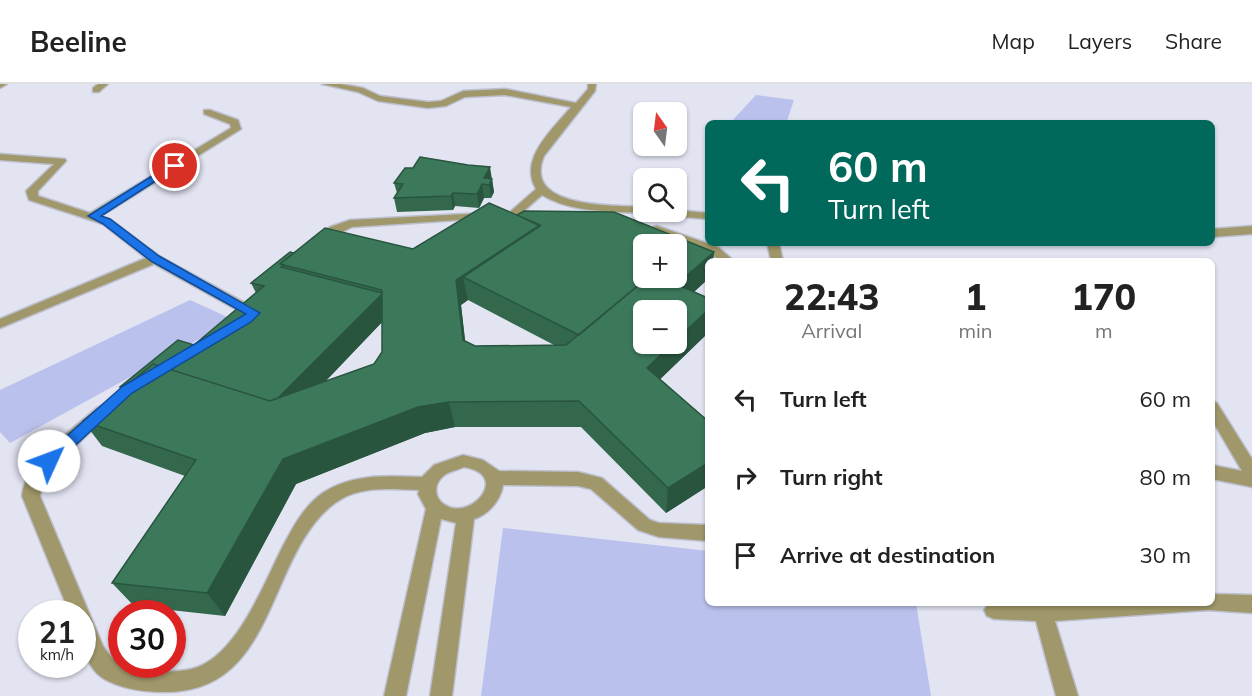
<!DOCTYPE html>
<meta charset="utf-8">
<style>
body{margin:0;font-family:Mulish,sans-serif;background:#f2f2f2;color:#222;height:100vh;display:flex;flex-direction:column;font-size:22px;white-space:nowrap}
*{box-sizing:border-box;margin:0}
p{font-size:20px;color:#767676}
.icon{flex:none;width:33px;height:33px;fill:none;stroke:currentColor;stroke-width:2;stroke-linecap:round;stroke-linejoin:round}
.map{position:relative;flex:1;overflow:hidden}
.drawer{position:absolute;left:705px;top:174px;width:510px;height:348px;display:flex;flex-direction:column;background:#fff;border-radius:9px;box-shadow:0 2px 4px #0004}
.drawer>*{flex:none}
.banner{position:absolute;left:705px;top:36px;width:510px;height:126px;border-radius:9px;box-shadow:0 2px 4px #0004;background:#00695c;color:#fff;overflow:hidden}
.needle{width:39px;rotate:346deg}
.tools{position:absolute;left:633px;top:18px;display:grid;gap:12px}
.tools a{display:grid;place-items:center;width:54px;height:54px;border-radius:9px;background:#fff;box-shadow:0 2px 4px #0004;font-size:30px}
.speed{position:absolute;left:18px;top:516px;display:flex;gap:12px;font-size:30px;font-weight:700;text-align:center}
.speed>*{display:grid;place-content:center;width:78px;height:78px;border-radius:50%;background:#fff;box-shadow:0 2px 4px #0004;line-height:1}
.speed small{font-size:15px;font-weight:400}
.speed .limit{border:9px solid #d22;background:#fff;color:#111}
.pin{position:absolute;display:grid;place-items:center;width:51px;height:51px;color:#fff;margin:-26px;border:3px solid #fff;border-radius:50%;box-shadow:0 2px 6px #0007}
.me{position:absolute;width:66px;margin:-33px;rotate:47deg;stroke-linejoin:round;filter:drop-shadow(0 0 4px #0008)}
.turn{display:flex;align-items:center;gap:21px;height:126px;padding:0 24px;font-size:27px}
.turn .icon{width:78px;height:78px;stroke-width:2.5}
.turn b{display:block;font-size:42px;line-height:51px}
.eta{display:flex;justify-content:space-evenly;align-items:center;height:102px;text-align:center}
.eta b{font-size:36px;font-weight:800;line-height:42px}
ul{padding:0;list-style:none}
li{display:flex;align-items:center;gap:18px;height:78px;padding:0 24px}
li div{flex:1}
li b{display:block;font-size:22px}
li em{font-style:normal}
header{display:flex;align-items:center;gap:36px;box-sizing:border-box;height:84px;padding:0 30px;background:#fff;border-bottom:2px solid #e0e0e0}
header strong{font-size:28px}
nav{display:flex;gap:33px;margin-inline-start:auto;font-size:21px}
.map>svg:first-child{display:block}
.green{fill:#bbc1ed}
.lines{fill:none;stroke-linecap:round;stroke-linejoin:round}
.minor-casing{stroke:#bdbfcf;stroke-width:3}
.minor{fill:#a0986a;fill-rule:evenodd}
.wall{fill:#33684d;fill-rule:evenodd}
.shaded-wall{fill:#29553f}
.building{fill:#3b795a;stroke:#29553f;stroke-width:1.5}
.route{fill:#1a73e8;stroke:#114b97;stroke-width:1.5}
</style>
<header>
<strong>Beeline</strong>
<nav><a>Map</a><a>Layers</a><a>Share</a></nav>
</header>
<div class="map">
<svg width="1252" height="612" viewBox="0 0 1252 612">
<rect width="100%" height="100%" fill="#e2e4f2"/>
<path class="green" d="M756 11 794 16 787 37 801 39H730Z
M190 216 234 236 10 359 0 348V306Z
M503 444 708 467V519H916L931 612H481Z"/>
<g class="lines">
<g class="minor-casing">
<path id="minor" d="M0 0H7L0 4Z
M98 0H108L99 8H93V4Z
M322 0H341L363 4 380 12 428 18 441 17 463 7 505 5 576 19 588 5V0H596L595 7 544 72C522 125 613 121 644 123V128H649L644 129C610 127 572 129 542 111L510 139H502V135L536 105C518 75 553 45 571 23L505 11 465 13 446 22 428 24 378 17 358 8Z
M204 26H210L238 36 241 45 101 132 111 136 159 172 258 226 260 229 258 232H248L154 180 0 244V235L146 174 103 140 29 116 26 107 54 80 0 76V70L65 75 66 77 38 107V112L90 129 231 44 230 40 204 30Z
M676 126 708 129V135L658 131 652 128Z
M485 129 489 130V134L352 143 322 158 318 159 312 155 330 143 350 136Z
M657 142 718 163 734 177H720L710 169 653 149V143Z
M1252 142V150L1212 153V145Z
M767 159H779L783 177H771Z
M1212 317 1217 319 1252 375V403L1212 395V381L1242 387 1212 336Z
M102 322 107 324 110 328 107 332 45 391 40 412 103 562C115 582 130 585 152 587 167 588 184 588 198 583 239 567 264 499 283 462 294 441 305 421 324 408 354 389 389 392 422 393L434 381 463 371 483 376 499 387 578 388 602 394 650 436 659 439 708 441V457L659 453 638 446 591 405 578 402 503 401C501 416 488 431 474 435L452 612H430L456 439 441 435 406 612H384L426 425 418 410 419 406C391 405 359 401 335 419 266 470 278 608 166 608 147 608 126 606 108 597 82 584 82 555 82 530H70L22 412C25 377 72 346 97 324ZM464 383C509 390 475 433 449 423 433 417 432 399 446 390 451 387 458 386 464 383Z
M1212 510 1252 511V529L1208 526 1055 537 1078 612H1056L1036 537 994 535 987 532 984 526 989 519H1212Z"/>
</g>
<use href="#minor" class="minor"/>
</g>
<path class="wall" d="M492 95 494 108 491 114H484L479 124 455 122 453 126 397 128 394 114 397 109 394 99Z
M517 131 714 168 713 177H708V195L694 208 708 249 660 295 708 337V402L666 429 581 343H455L425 349 296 400 225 532 134 522 112 499 185 392 102 362 83 337 121 306 120 303 194 261 256 209 251 199 294 169 413 165ZM468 216 554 261 475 262 465 257 461 221ZM382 238V268L374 280 326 297Z"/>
<path class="shaded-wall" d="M490 83 494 108 491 114 489 101 484 94Z
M482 100 484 114 479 124 477 110Z
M453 109 455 122 453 126 451 112Z
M540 141 463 193 468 216 461 221 468 281 463 256 456 196Z
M714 168 713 177H708V195L675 225 676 201Z
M383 209 389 231 282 342 272 320Z
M708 226V249L646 309 647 284 672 260H676V256Z
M449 318 455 343 425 349 296 400 225 532 207 509 283 375 418 323Z
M708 379V402L666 429 668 404Z"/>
<path class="building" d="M420 73 468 81 490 83 484 94 492 95 489 101 482 100 477 110 453 109 451 112 394 114 403 100 394 99 405 84H413Z
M489 119 540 141 456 196 463 256 475 262 566 261 647 194H662L708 214V226L676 256V226H644V260H672L647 284 708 337V379L668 404 579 317 449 318 418 323 283 375 207 509 112 499 196 376 83 337 153 280 270 317 374 280 382 268V206L280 180 325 144 413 165Z
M524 127 614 128 714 168 677 200 662 194H676V160H644V194H647L579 251 463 193 540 142 517 131Z
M290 168 294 169 280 180 284 181 281 183 382 209V210L278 314 270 317 153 280 124 304 120 303 178 256 194 261 264 202 251 199Z"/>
<path class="route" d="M171 80 179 82 101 132 110 135 159 172 260 229 251 238 132 309 54 381H43L41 377 43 373 123 302 246 230 151 177 103 140 88 132Z"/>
</svg>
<div class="tools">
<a><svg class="needle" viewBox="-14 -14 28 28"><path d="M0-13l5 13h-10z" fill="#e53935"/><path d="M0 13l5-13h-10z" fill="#767676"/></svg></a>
<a><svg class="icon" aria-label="search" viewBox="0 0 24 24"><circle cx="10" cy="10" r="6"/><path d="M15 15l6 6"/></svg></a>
<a>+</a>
<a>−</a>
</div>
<div class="speed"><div>21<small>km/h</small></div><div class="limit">30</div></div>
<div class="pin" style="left:175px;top:82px;background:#d93025"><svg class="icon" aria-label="arrive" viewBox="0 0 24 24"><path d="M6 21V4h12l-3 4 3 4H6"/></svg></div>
<svg class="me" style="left:49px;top:377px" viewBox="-20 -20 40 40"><circle r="19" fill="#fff"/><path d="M0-13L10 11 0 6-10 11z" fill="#1a73e8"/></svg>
<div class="banner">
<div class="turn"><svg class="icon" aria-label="left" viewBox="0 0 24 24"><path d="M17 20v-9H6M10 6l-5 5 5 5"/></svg><div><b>60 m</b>Turn left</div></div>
</div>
<section class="drawer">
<div class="eta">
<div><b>22:43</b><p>Arrival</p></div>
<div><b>1</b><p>min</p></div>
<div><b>170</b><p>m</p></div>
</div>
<ul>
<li><svg class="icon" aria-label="left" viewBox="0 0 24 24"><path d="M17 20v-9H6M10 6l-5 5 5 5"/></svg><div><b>Turn left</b></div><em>60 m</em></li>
<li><svg class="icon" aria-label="right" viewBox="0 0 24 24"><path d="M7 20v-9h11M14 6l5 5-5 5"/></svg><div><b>Turn right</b></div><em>80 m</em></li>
<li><svg class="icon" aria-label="arrive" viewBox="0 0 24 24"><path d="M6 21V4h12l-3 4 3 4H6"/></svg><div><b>Arrive at destination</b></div><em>30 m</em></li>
</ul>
</section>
</div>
